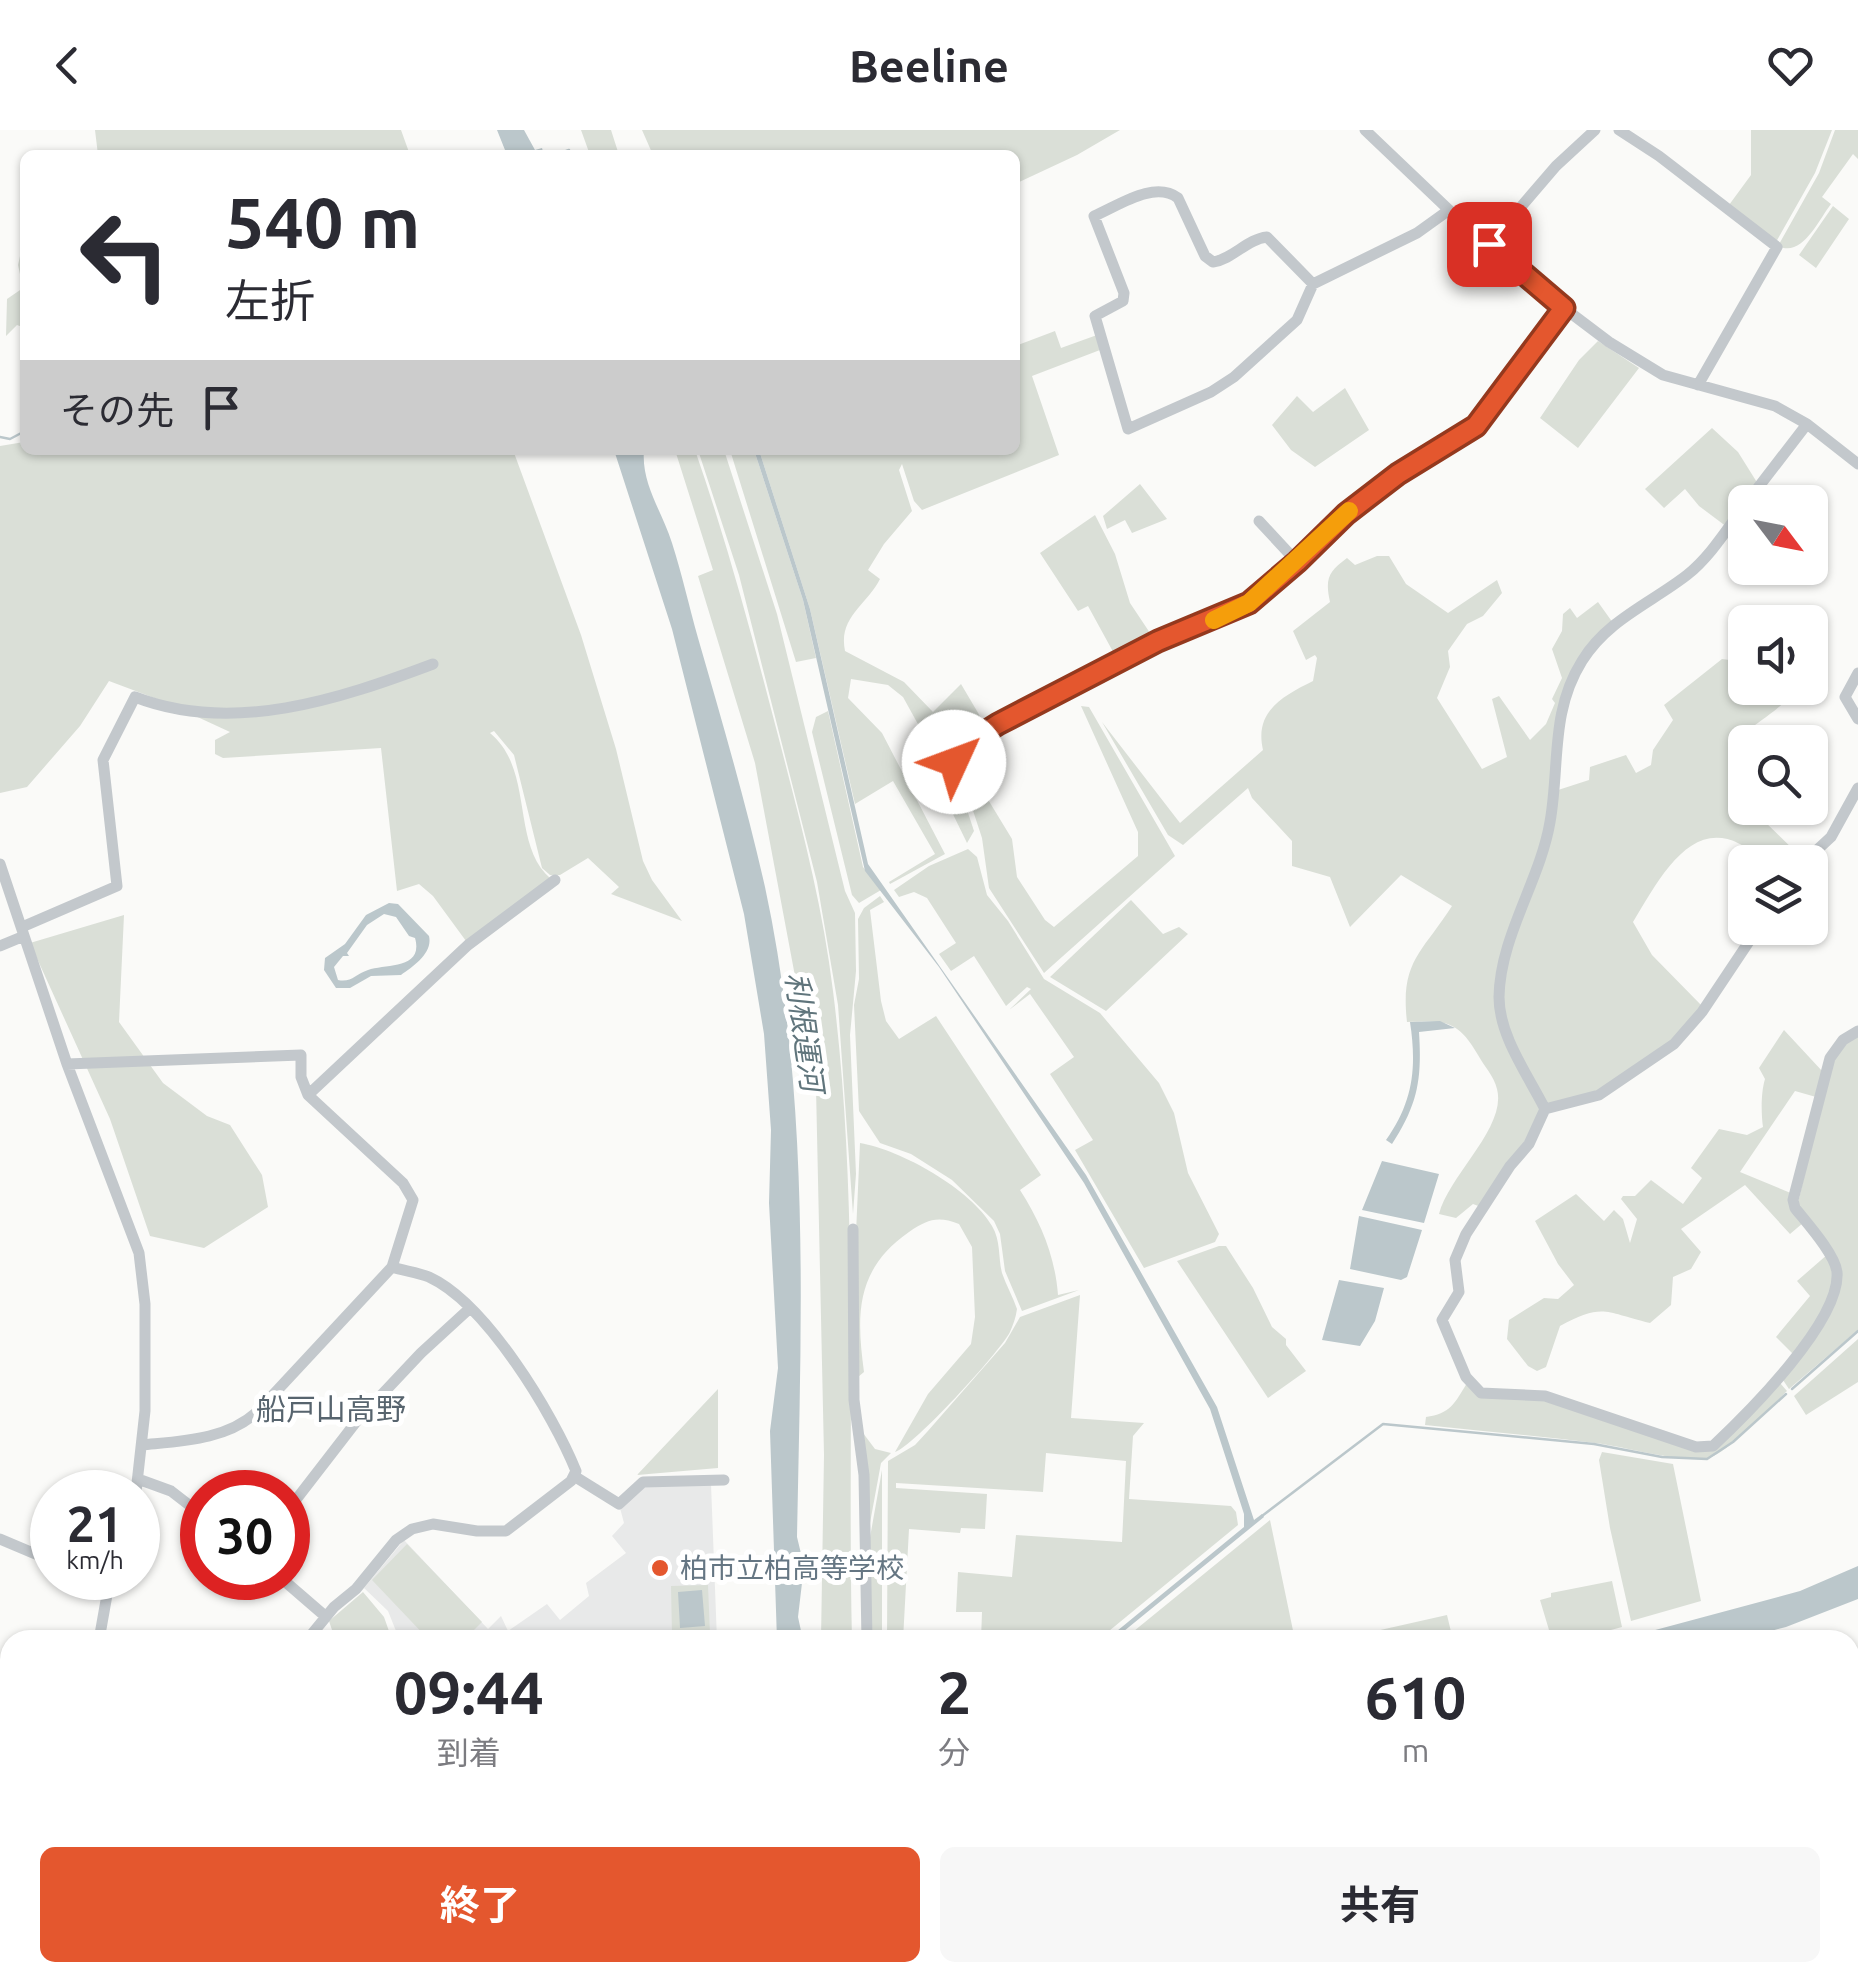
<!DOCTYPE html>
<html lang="ja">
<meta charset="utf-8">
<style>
body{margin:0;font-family:Ubuntu,"Noto Sans JP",sans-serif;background:#f7f7f7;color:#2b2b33;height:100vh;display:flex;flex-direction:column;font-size:38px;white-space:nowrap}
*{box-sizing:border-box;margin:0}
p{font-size:32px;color:#7c7c81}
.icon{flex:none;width:55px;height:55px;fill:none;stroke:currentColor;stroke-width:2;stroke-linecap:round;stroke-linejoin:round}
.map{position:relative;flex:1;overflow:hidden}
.details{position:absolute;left:0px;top:1500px;width:1860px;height:352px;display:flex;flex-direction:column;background:#fff;border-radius:30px 30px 0 0;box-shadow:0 2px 8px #0004}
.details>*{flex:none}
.hud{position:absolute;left:20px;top:20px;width:1000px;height:305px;border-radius:15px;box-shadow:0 2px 8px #0004;background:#fff;color:#2b2b33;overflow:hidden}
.needle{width:65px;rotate:122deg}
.buttons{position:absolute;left:1728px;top:355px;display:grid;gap:20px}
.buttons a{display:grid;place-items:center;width:100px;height:100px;border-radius:15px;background:#fff;box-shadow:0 2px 8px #0004;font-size:50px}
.speed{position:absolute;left:30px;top:1340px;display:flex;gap:20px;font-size:50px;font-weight:700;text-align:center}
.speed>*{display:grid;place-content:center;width:130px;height:130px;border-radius:50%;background:#fff;box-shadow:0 2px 8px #0004;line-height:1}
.speed small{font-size:25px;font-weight:400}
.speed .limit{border:15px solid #d22;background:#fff;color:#111}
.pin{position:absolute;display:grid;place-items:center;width:85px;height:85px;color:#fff;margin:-42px;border-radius:20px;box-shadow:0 5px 15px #0006}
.me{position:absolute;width:110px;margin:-55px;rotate:47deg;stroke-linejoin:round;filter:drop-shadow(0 0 8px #0008)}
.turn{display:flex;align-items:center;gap:35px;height:210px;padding:0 40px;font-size:45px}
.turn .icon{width:130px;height:130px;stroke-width:2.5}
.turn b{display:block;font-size:70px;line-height:85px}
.then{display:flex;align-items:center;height:95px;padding:0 40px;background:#0003;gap:20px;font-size:38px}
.eta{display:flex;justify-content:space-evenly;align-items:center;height:170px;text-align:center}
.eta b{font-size:60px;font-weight:700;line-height:70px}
.cta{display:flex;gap:20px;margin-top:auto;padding:20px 40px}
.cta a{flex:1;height:115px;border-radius:15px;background:#e4572e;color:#fff;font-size:40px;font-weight:700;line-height:115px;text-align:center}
.cta a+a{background:#f7f7f7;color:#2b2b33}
header{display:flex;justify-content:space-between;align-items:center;height:130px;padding:0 40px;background:#fff;font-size:45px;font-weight:700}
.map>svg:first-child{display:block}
.built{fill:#e8e9e9}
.green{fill:#dadfd7}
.water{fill:#bbc7cb;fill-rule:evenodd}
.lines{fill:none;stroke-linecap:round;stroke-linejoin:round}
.stream{stroke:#bbc7cb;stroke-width:2.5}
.minor{stroke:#c3c8cc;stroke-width:11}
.route-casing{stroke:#94391e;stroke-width:25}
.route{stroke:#e4572e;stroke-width:18}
.slow{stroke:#f59e0b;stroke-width:18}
.poi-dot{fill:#e4572e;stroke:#fff;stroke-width:4}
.labels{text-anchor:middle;stroke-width:10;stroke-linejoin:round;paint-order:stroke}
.poi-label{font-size:28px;fill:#657683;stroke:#fff;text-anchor:start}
.water-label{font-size:30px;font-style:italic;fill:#60757c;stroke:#fff}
.neighbourhood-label{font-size:30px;fill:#57646e;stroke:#fff}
</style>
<header><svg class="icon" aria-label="back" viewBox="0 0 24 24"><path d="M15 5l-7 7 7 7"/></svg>Beeline<svg class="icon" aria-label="heart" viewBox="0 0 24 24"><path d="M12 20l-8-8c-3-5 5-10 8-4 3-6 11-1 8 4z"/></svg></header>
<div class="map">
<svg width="1858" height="1851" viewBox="0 0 1858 1851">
<rect width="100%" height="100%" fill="#fafaf8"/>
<path class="built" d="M711 1354 717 1510H409L396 1501 388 1481 364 1458 404 1410 488 1499 501 1486 508 1501 547 1474 560 1490 589 1466 586 1453 626 1423 612 1406 624 1393 620 1378 640 1356Z"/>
<path class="green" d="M95 0H401L410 25H98Z
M581 0H611L619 25H590Z
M642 0H1120L1077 25 1015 54V25H653Z
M1751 0H1832L1815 43 1776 112 1729 75 1751 45Z
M1835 0H1858V29L1853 24 1822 67 1831 74C1818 91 1802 128 1778 116L1819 43Z
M1833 76 1849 89 1816 138 1799 125Z
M25 124V198L17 195 6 206 7 169 23 158 18 135 20 126Z
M1055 201 1061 218 1097 205 1100 220 1032 246 1059 325 922 380 914 371 902 334 899 340 912 381 884 414 868 440 880 449C867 475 838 487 845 521L904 552 933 582 961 554 987 598 951 631 974 701 967 713 930 637 919 596 903 567 888 555 851 549 848 568 882 603 945 724 890 754 889 752 935 724 893 651 855 674 810 479 759 320H1015V216Z
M1598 211 1639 238 1578 318 1540 288 1579 230Z
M1345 258 1369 300 1315 337 1291 320 1272 295 1297 266 1313 282Z
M25 273V320H513L581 505 616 619 643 731 652 750 682 791 611 764 619 757 588 728 560 745H550L542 738 514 625 494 601 490 603C535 640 510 714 551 749L466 811 433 766 419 754 397 761 381 618 223 628 215 624V610L230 602 165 572 109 551 80 596 27 657 0 663V316L24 312Z
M1712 298 1738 322 1758 354 1727 397 1699 376 1685 359 1664 378 1645 359Z
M675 320H695C729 418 755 517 781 617 802 698 823 778 833 861 860 1076 847 1294 852 1510H821L824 1325 816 958 755 633 698 446 713 440Z
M698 320H724L777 484 845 761 855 783 856 841 850 905 856 1044 853 1084 838 875 817 752 739 445Z
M730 320H754L803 470 816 528 796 532Z
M1140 354 1167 389 1132 403 1125 390 1107 399 1103 386Z
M1095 385 1115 424 1130 473 1154 509 1117 529 1088 476 1078 481 1040 423Z
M1377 426H1389L1406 454 1448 483 1497 450 1502 463 1483 486 1467 494 1448 521 1450 537 1437 568 1482 639 1507 627 1492 569 1499 566 1530 610 1546 594 1555 573 1552 569 1562 548 1552 519 1562 501 1563 484 1570 478 1577 488 1598 472 1613 493 1566 558 1548 695 1517 786 1499 879 1542 978 1535 996 1481 1077 1473 1074 1456 1088 1439 1084C1449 1045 1507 997 1497 959 1494 946 1484 936 1478 925 1457 889 1445 891 1407 892 1400 831 1422 823 1452 776L1401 745 1350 797 1330 747 1292 736V711L1252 668 1248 658 1183 715 1168 705 1102 592 1180 693 1263 620C1254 581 1283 566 1313 551L1317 528 1315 525 1306 530 1293 501 1330 472C1325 449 1328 442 1347 428L1355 435Z
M1722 529 1745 532V558H1798C1753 610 1723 589 1736 671L1760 687 1804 730 1764 732C1700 670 1664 741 1633 792L1652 825 1702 876 1672 914 1607 960 1547 974C1533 948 1512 921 1505 892 1493 845 1540 714 1555 661L1589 650 1590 637 1626 625 1636 643 1651 635 1653 620 1673 590 1664 575Z
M1071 560 1074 561 969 620 967 635 1012 709 1017 747 1045 790 1054 797 1138 726V702L1081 576 1089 577 1175 726 1044 843 989 758 982 708 957 632 964 619Z
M828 581 863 737 881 760 859 773 852 765 812 602 816 587Z
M968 719 977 727 987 765 1008 791 1044 849 1100 883 1159 953 1174 983 1188 1043 1219 1104 1215 1112 1144 1138 1075 1020 1093 1010 1050 944 1074 927 1030 864 1009 880 1031 859 1027 857 1006 876 974 826 951 841 939 824 956 813 927 768 914 762 899 767 894 760 929 736Z
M880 766 884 772 870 780 881 871 886 891 899 909 936 886 1041 1045 1020 1060C1041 1093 1055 1126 1058 1165L1079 1160 1022 1181 1005 1141 1000 1104 994 1091 952 1050 911 1024 880 1013 859 981 854 875 859 849 858 789 864 778Z
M1131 770 1163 804 1179 797 1188 804 1106 881 1050 847Z
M124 785 119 892 163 953 207 986 230 995 262 1045 268 1077 204 1118 150 1106 110 989 30 813Z
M1784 900 1823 942 1816 967 1795 961 1740 1042 1793 1064 1803 1093 1790 1104 1745 1055 1681 1099 1701 1122 1691 1139 1673 1147 1671 1175 1650 1193C1606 1183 1604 1172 1560 1196L1546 1237 1537 1241 1528 1236 1507 1209 1509 1190 1544 1168 1558 1169 1574 1155 1558 1134 1535 1091 1576 1064 1604 1091 1614 1080 1623 1089 1630 1113 1637 1089 1621 1069 1623 1066H1635L1651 1050 1683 1074 1702 1048 1691 1038 1719 999 1747 1005 1763 997C1761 983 1761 962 1765 949L1759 938Z
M1858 903V1200L1789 1259 1783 1250 1839 1150 1797 1077 1833 923Z
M860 1013C901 1020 971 1059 992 1096 1001 1111 998 1127 1002 1143 1006 1155 1013 1167 1017 1179 1016 1187 1013 1195 1010 1202 999 1223 914 1316 895 1322L928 1264 971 1214 975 1187 972 1117 959 1094C938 1086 928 1089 909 1102 856 1139 856 1183 864 1242L858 1247 856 1103Z
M1219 1116H1226L1253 1158 1272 1197 1286 1209V1215L1306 1241 1268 1268 1177 1131Z
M1828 1124C1849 1157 1811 1197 1794 1225L1776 1207 1810 1166 1797 1151Z
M1080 1165 1071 1288 1144 1293 1133 1306 1129 1369 1231 1376 1236 1382 1238 1395 1098 1510H981L982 1482H956L958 1442 1012 1447 1016 1405 1122 1412 1126 1331 1046 1323 1043 1362 896 1353V1358L987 1364 985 1399 961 1398 960 1403 909 1399 903 1510H887L888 1331 915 1315 927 1302 1005 1213 1020 1187Z
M1858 1209V1252L1806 1285 1794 1266Z
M1467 1253 1471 1258 1540 1267 1706 1320 1780 1253 1787 1261C1771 1276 1729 1321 1711 1327 1685 1335 1624 1316 1595 1313 1539 1306 1482 1301 1425 1295L1426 1287C1450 1284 1455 1273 1467 1253Z
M718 1259V1338L637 1345Z
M863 1303 875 1319 891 1323 881 1333 868 1404Z
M1602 1322 1673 1334 1701 1471 1631 1491 1610 1398 1599 1330Z
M882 1340V1510H870L869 1413Z
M1270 1390 1295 1510H1123Z
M407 1414 482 1492 464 1510H429L372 1450Z
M1612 1451 1622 1497 1574 1510H1552L1540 1470 1551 1467V1463Z
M708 1455 710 1504 672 1505 671 1456Z
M363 1462 384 1487 390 1504 400 1510H339L334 1506 329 1491Z
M1447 1485 1453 1510H1336Z
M897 1843H976L975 1851H898Z
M1240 1843 1614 1842 1616 1851H1240Z"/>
<path class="water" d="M497 0H524L535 20 542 18 544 25H507Z
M614 320H644C641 354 662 381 672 413 682 444 689 476 698 508 722 591 746 673 765 757 811 970 801 1192 797 1407L804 1436 798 1487 803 1510H777L770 1301 778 1238 769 1073 771 1000 764 904 744 784 672 499Z
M754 320H759L810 479 868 734 1086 1045 1217 1277 1254 1390 1262 1384 1264 1387 1113 1510H1106L1244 1397V1384L1210 1279 1084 1053 939 837 865 741 803 470Z
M389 773 398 774 429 806C433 823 414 836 401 845L371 846 350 858H336L324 840 325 828 345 814 366 785ZM384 784 396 787 409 806 415 808C424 840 385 834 368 840 356 844 351 853 338 850L334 837 343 826H349L347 823 367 795Z
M1440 891 1455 898 1419 902C1422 949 1418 974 1392 1014L1386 1010C1413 972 1417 938 1410 892Z
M1382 1031 1439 1044 1424 1093 1362 1080Z
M1359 1086 1422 1100 1407 1147 1401 1150 1350 1139Z
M1339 1150 1384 1158 1375 1191 1360 1216 1322 1210Z
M1858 1436V1469L1786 1497 1737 1510H1618L1800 1461Z
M702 1460 705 1496 680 1498 678 1462Z"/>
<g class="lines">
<path class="stream" d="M555 25 569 20
M0 307 10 309 25 301
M1792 1259 1858 1201
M1262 1386 1383 1294 1594 1314 1662 1327 1707 1329 1733 1312 1786 1264
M1850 1679 1858 1678"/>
<path class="minor" d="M1365 0 1449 80 1564 178 1609 212 1663 245 1775 276 1807 294 1858 334
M1619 0 1659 26 1777 117 1698 255
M1489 114 1556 36 1595 0
M1313 154 1267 107C1247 109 1233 129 1213 132L1205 126 1178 68C1154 50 1118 76 1094 86L1124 163 1123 171 1095 186 1128 299 1211 262 1234 247 1297 190 1313 154 1417 103 1449 80
M1747 372 1807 294
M1745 375C1727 399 1710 427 1687 445 1651 473 1607 490 1582 531 1550 582 1560 636 1550 692 1540 751 1500 806 1499 867 1499 906 1528 945 1545 979L1529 1014 1510 1036 1466 1104 1455 1130 1459 1162 1442 1190 1466 1247 1481 1263 1545 1266 1696 1317 1713 1316C1748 1283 1841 1191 1837 1142 1835 1124 1806 1092 1795 1078L1793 1070 1830 928 1843 910 1858 901
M1259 391 1297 432
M1858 543 1845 567 1858 589
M954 632 960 618 998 594 1157 511 1249 473 1346 384 1399 344 1476 296 1564 178
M1804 732 1831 707 1858 658
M0 734 67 934 139 1123 145 1174V1281L136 1362
M22 797 117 756 103 630 135 567C233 605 340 569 433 534
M0 816 24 806
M67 934 301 925V947L308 965 403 1053 413 1070 392 1137 257 1282C226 1310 182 1311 142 1315
M308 965 468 815 555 750
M1545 979 1599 965 1674 914 1702 882 1758 798
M853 1099 854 1270 864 1345 867 1510
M574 1346 619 1374 643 1352 724 1350
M138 1349 171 1361 202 1385
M288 1380 356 1292 421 1223 469 1179
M0 1409 52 1431
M92 1448 108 1453
M281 1448 325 1486
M99 1510 110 1448
M307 1510 334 1477 356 1459 396 1410 412 1399 433 1394 477 1401H506L571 1351 576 1341C553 1284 486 1173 429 1147 417 1142 404 1141 392 1137
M0 1785 10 1791
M229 1842 238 1851
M550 1842 555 1851
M644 1842 645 1851
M893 1842 894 1851
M45 1851 61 1842
M273 1851 285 1842"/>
</g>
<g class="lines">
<g class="route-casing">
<path id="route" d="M954 632 960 618 998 594 1158 511 1249 473 1297 432 1346 384 1398 344 1476 296 1564 178 1489 114"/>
</g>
<use href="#route" class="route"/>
<path class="slow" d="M1214 490 1249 473 1349 381"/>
</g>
<circle class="poi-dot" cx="660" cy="1438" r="10"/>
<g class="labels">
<g class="poi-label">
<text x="680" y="1448">柏市立柏高等学校</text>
</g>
<g class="water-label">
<text transform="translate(804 902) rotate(82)" y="10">利根運河</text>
</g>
<g class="neighbourhood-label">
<text x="331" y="1290">船戸山高野</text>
</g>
</g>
</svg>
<div class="buttons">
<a><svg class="needle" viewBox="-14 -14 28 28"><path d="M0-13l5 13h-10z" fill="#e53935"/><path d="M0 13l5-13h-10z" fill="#7c7c81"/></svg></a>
<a><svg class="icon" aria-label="sound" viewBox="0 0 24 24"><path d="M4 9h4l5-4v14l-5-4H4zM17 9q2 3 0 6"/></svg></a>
<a><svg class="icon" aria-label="search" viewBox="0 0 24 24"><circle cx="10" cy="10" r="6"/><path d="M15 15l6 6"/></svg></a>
<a><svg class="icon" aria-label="layers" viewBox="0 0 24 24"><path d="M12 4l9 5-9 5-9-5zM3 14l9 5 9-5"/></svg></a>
</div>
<div class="speed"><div>21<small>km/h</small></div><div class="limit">30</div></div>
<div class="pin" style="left:1489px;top:114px;background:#d93025"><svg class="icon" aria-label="arrive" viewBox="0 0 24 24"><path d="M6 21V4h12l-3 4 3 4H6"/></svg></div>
<svg class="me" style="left:954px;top:632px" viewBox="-20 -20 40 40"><circle r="19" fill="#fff"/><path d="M0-13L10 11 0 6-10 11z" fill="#e4572e"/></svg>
<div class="hud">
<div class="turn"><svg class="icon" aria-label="left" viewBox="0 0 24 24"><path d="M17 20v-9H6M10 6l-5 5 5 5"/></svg><div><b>540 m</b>左折</div></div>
<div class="then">その先<svg class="icon" aria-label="arrive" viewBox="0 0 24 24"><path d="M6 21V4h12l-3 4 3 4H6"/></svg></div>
</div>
<section class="details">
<div class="eta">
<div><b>09:44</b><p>到着</p></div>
<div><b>2</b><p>分</p></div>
<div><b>610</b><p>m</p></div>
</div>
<div class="cta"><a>終了</a><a>共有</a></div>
</section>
</div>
